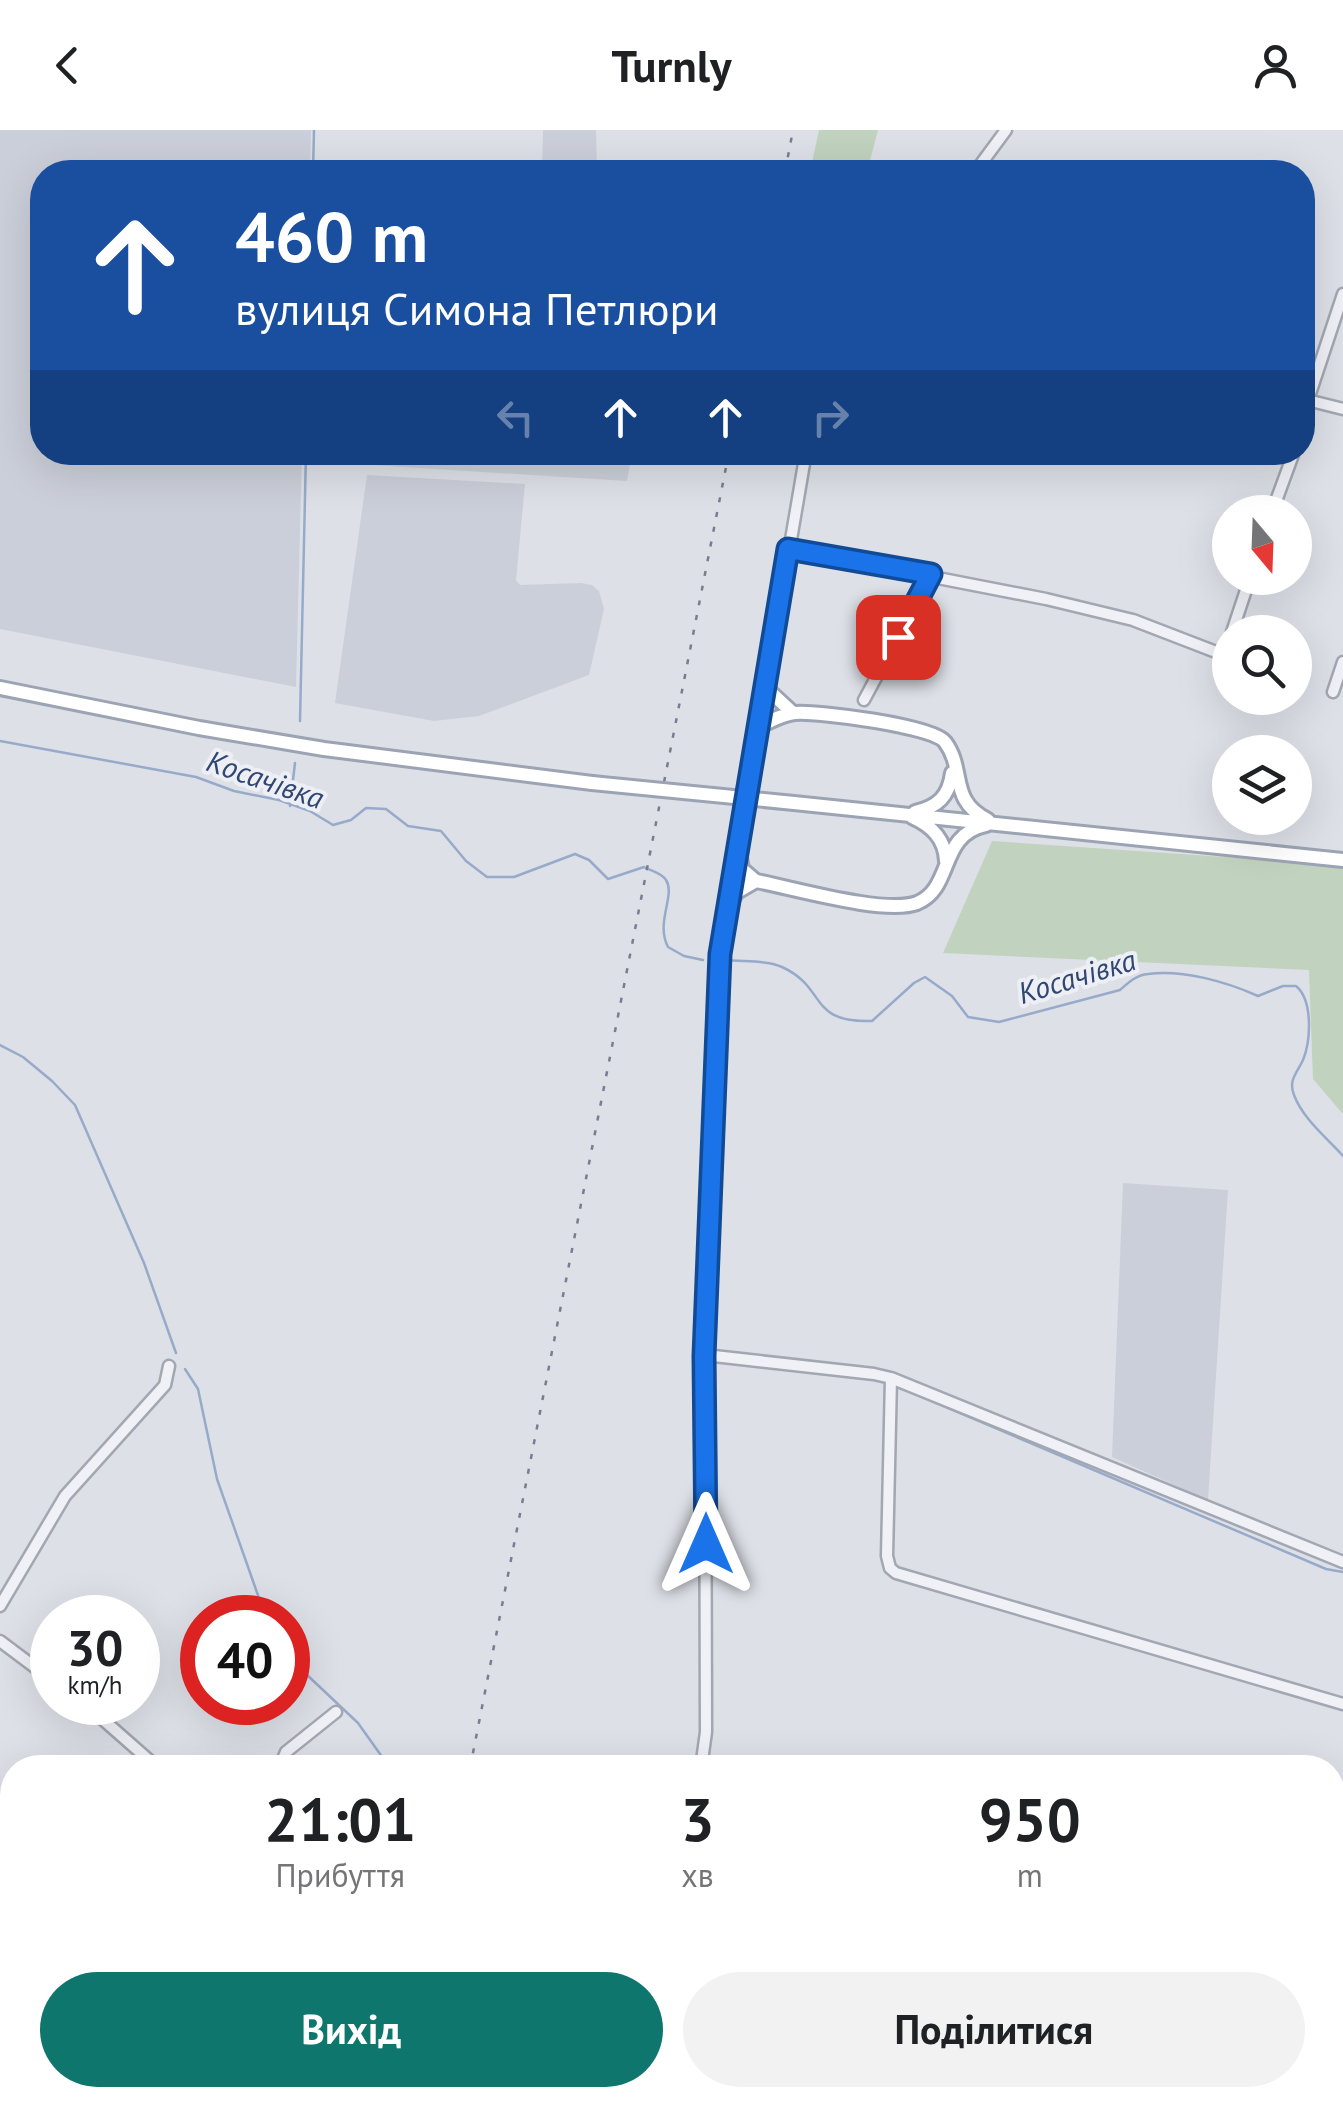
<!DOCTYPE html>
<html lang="uk">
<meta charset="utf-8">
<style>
body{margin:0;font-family:"PT Sans",sans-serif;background:#f2f2f2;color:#202124;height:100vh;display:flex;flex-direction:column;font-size:38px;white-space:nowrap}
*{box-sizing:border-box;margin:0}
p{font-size:32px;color:#757577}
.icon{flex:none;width:55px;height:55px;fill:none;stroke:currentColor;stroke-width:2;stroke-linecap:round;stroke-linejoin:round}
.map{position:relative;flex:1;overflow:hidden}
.side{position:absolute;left:0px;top:1625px;width:1345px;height:352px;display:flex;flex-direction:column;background:#fff;border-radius:40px 40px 0 0;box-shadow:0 10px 40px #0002}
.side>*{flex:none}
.banner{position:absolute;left:30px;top:30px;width:1285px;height:305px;border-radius:40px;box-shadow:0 10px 40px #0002;background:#1a4fa0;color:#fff;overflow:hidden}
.needle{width:65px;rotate:161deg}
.buttons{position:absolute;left:1212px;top:365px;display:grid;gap:20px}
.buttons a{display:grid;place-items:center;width:100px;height:100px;border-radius:50%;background:#fff;box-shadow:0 10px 40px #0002;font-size:50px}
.speed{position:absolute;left:30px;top:1465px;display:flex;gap:20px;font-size:50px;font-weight:700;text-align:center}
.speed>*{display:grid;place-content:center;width:130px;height:130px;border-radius:50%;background:#fff;box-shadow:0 10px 40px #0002;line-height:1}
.speed small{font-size:25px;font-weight:400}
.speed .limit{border:15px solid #d22;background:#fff;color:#111}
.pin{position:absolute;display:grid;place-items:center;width:85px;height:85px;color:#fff;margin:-42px;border-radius:20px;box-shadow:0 5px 15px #0006}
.me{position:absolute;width:110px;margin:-55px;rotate:0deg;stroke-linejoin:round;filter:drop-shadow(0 0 8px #0008)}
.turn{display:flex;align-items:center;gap:35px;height:210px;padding:0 40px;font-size:45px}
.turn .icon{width:130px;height:130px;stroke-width:2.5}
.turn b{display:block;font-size:70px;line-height:85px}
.lanes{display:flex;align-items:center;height:95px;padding:0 40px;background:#0003;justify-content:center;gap:50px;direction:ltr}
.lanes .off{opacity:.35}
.eta{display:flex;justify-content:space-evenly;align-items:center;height:170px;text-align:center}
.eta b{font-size:60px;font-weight:600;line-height:70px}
.button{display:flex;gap:20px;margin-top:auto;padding:20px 40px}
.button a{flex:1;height:115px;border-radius:60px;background:#0f766e;color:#fff;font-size:40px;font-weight:600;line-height:115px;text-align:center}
.button a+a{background:#f2f2f2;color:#202124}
header{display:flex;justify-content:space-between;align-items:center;height:130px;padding:0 40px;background:#fff;font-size:45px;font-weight:600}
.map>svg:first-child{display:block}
.built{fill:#cbcfd9}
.green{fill:#c1d2be}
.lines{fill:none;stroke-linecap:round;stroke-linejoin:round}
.stream{stroke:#97aac9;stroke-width:2.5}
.minor-casing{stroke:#a2a7b1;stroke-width:15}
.major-casing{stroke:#9ca3b3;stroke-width:18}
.minor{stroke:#f0f1f6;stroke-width:10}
.major{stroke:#fff;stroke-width:12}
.rail{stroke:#777e91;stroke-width:2.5;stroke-dasharray:5 10;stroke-linecap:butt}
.major-bridge-casing{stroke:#9ca3b3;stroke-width:18;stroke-linecap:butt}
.major-bridge{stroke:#fff;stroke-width:12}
.route-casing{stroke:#114b97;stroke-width:25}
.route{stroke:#1a73e8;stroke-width:18}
.labels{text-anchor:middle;stroke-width:8;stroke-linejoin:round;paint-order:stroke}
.water-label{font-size:30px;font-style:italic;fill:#304773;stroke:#edeff5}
</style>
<header><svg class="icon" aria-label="back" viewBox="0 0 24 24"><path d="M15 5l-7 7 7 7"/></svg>Turnly<svg class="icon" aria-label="person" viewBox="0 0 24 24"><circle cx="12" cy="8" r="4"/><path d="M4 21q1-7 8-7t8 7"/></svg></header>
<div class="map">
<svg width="1343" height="1976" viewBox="0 0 1343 1976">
<rect width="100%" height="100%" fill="#dde0e7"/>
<path class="built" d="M0 0H311L310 42H42V322L302 323 296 557 0 499Z
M543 0H596L597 42H542Z
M373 323V322L632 323 627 351 372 335Z
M367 345 525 354 516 450 520 455 581 453 592 455 599 461 604 479 589 545 479 586 434 591 335 573Z
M1123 1053 1228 1060 1208 1370 1112 1327Z"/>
<path class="green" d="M819 0H878L867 42H810Z
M992 711 1343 735V984L1313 949 1309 840 943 823Z"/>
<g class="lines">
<path class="stream" d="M313 42 314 0
M300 591 306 322
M0 611 196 647 234 661 279 670 310 681 333 695 351 690 366 678 386 679 408 696 441 701 466 731 487 747H514L575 724 589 730 608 749 644 737C651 741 662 743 666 750 676 765 655 792 668 817L684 826 703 830
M290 676 295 633
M726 830C742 832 767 830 782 837 828 858 807 893 872 891L914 853 925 847 952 866 968 887 999 892 1120 860C1128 853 1136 845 1148 844 1182 839 1227 852 1258 866L1283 856H1296C1313 870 1311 910 1303 930 1297 943 1288 950 1294 965 1303 989 1327 1008 1343 1026
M0 915 23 927 52 951 75 975 144 1133 176 1223
M185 1239 198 1259 217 1349 266 1488
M932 1271 1326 1439 1343 1442
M288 1527 358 1593 390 1638
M1010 1965 1018 1976"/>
<g class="minor-casing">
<path id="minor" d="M975 42 1006 0
M1303 269 1343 279
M1302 298 1308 270 1343 164
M1272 382 1294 322
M789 419 1046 469 1133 490 1216 522 1226 519 1230 510
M1232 502 1250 448
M1333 562 1343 532
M864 570 931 445
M705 1225 874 1244 891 1248 1343 1432
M891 1248 887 1426 890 1438 896 1443 1343 1574
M0 1476 65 1366 165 1255 169 1236
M0 1511 52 1550
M83 1572 158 1638
M279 1638 286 1622 336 1582
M701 1638 706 1602 705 1225 720 824 806 322
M0 1688 12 1693
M0 1975 24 1976
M100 1976 102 1965
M629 1976 631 1965"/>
</g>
<g class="major-casing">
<path id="major" d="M0 558 199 598 324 619 592 653
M766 558 793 583
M759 597C770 591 783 584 795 583 818 581 933 596 945 612 966 640 948 670 988 690
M794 673 1343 730
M915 682C938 677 949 666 952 643
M912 687C932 696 945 709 946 731
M738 718 742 739 756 751C793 758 885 785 917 773 954 758 938 705 986 695
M728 776 737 762 756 751"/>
</g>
<use href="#minor" class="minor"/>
<use href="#major" class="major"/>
<path class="rail" d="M785 42 793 0
M470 1638 729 322
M403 1976 406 1965"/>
<g class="major-bridge-casing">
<path id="major-bridge" d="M592 653 794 673"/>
</g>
<use href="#major-bridge" class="major-bridge"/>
</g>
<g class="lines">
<g class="route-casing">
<path id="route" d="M706 1414 704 1226 720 824 788 419 931 444 898 507"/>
</g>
<use href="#route" class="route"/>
</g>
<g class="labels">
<g class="water-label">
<text transform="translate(265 650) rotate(19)" y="10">Косачівка</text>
<text transform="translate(1077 847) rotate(-17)" y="10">Косачівка</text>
</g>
</g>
</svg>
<div class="buttons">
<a><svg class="needle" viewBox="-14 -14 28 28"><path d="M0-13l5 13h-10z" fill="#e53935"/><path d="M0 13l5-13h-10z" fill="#757577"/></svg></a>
<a><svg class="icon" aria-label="search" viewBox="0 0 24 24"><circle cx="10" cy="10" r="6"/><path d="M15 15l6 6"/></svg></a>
<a><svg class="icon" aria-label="layers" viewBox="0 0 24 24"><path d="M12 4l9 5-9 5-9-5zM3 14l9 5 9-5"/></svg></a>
</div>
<div class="speed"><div>30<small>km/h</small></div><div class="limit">40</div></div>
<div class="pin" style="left:898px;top:507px;background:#d93025"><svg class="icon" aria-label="arrive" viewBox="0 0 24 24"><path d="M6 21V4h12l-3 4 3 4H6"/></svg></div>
<svg class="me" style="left:706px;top:1414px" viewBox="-20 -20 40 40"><path d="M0-17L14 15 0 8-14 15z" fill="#1a73e8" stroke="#fff" stroke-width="4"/></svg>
<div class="banner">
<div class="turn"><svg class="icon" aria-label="ahead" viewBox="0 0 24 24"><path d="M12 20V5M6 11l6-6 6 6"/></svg><div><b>460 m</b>вулиця Симона Петлюри</div></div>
<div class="lanes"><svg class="icon off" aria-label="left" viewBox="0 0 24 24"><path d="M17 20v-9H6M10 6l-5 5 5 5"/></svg><svg class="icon" aria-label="ahead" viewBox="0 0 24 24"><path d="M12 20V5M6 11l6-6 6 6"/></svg><svg class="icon" aria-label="ahead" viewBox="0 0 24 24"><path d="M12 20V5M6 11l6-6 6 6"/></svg><svg class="icon off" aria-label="right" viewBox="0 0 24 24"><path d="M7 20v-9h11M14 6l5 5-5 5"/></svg></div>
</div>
<section class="side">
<div class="eta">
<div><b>21:01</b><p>Прибуття</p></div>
<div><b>3</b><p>хв</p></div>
<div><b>950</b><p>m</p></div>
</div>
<div class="button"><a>Вихід</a><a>Поділитися</a></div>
</section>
</div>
